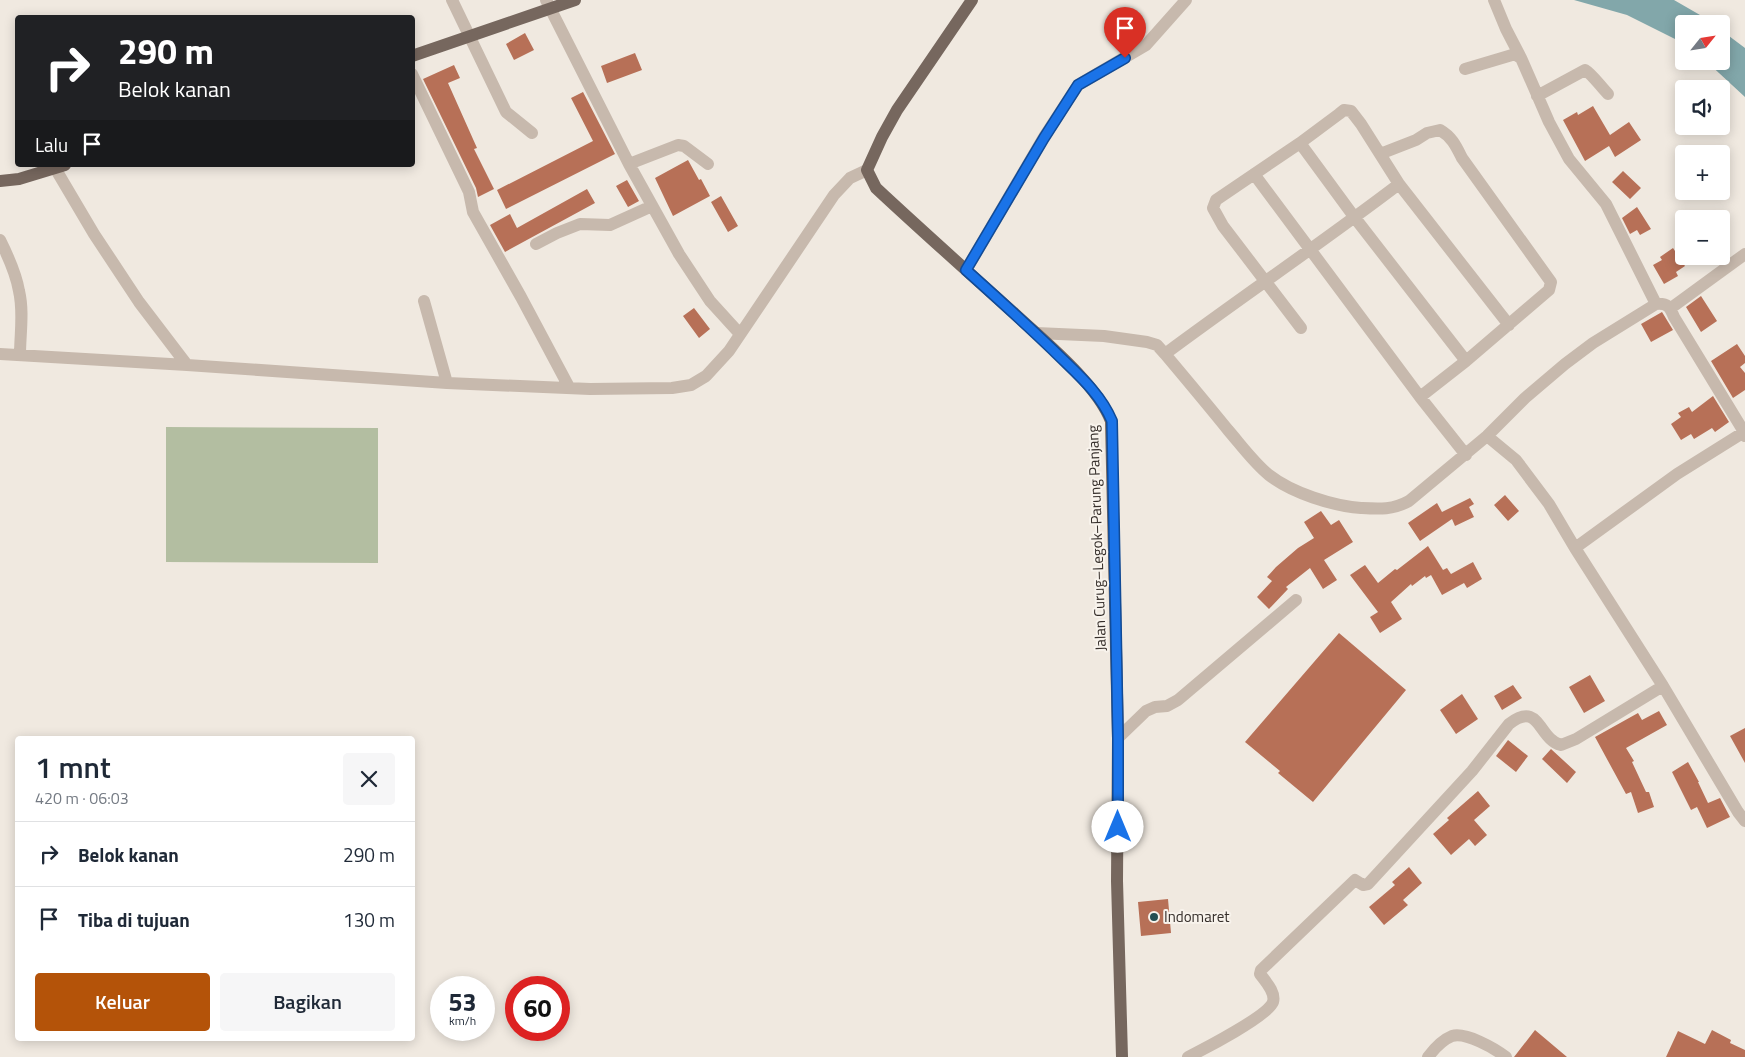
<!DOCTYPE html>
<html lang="id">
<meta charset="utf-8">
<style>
body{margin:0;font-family:"Titillium Web",sans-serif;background:#f6f6f7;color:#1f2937;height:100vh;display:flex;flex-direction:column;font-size:19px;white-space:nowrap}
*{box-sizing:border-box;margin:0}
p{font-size:16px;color:#747a83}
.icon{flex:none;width:28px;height:28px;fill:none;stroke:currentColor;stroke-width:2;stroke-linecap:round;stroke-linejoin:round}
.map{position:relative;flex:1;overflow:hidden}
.side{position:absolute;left:15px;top:736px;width:400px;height:305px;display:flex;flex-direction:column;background:#fff;border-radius:5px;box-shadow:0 2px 12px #0003}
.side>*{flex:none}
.banner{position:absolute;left:15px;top:15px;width:400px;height:152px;border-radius:5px;box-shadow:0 2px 12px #0003;background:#202124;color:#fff;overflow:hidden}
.needle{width:32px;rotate:60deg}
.fabs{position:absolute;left:1675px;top:15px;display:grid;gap:10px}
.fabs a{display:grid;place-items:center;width:55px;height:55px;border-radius:5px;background:#fff;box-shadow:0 2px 12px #0003;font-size:25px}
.speed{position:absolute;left:430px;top:976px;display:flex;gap:10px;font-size:25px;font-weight:700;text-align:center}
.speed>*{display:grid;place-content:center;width:65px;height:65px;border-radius:50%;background:#fff;box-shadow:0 2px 12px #0003;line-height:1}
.speed small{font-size:12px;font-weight:400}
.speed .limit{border:8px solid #d22;background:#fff;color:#111}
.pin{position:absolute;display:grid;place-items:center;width:42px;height:42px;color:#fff;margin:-51px -21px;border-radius:50% 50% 50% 0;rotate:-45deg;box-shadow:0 0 5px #0007}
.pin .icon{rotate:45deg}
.me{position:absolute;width:55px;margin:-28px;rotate:0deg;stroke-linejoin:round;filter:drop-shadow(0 0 4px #0008)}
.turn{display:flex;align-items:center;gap:18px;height:105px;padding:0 20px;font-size:22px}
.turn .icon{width:65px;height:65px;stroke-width:2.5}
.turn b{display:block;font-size:35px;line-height:42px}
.then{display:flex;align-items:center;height:48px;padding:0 20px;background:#0003;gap:10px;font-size:19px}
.round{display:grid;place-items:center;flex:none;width:52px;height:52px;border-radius:5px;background:#f6f6f7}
.headline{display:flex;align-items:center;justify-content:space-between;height:85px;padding:0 20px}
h1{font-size:30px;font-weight:600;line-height:38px}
.button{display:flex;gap:10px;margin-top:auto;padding:10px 20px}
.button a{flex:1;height:58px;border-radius:5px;background:#b45309;color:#fff;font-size:20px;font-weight:600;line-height:58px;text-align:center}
.button a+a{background:#f6f6f7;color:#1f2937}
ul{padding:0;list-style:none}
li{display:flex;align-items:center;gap:15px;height:65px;padding:0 20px;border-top:1px solid #e0e1e3}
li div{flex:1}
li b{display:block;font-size:19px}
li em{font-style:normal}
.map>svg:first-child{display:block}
.green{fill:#b3bea1}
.water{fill:#82a7aa}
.building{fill:#b77057}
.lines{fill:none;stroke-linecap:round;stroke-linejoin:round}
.minor{stroke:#c7b9ad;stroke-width:12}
.major{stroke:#76675e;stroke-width:12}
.route-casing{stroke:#114b97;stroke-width:12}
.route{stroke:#1a73e8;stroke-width:9}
.poi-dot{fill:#254f53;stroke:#f8f3ec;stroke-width:2}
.labels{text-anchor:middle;stroke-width:4;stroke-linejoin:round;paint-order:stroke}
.street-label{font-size:15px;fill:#362f2b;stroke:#f8f3ec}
.poi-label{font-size:15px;fill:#362f2b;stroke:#f8f3ec;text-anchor:start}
</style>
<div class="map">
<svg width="1745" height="1057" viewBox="0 0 1745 1057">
<rect width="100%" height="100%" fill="#f0e9e0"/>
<path class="green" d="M166 427 378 428V563L166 562Z"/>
<path class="water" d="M1574 0H1674L1700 15 1712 24H1684V45L1675 39 1627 15Z
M1721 30 1745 48V97L1706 61H1721Z"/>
<path class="building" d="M525 33 534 50 514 60 506 44Z
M635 53 642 70 607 83 601 66Z
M454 65 460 78 448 83 477 148 474 149 494 189 478 197 476 188 423 79Z
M583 92 615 154 506 209 497 190 593 141 571 98Z
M1593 106 1610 135 1629 122 1641 140 1615 157 1609 146 1585 161 1563 120 1577 112 1578 115Z
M688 160 699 180 701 179 710 196 673 216 655 178Z
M1623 171 1641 188 1630 199 1612 182Z
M627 180 639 201 628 207 616 186Z
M587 189 595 203 505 252 490 225 510 214 517 228Z
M721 196 738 226 728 232 711 202Z
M1637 207 1651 229 1640 235 1637 230 1630 234 1622 218Z
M1673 248 1685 266 1676 272 1678 276 1664 284 1653 265 1662 260 1660 257Z
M1701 296 1717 321 1701 332 1686 307Z
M694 308 710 329 699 338 683 316Z
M1662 312 1673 330 1651 342 1641 324Z
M1737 344 1745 356V363L1740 367 1745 373V390L1733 398 1711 361Z
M1713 396 1729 422 1715 432 1712 428 1694 439 1691 434 1681 440 1671 424 1681 417 1678 413 1689 407 1692 412Z
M1505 495 1519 511 1508 521 1494 505Z
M1470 498 1474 504 1469 507 1474 517 1455 526 1452 519 1420 541 1408 523 1437 503 1442 512Z
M1321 511 1331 525 1339 520 1353 542 1324 560 1337 580 1323 589 1310 568 1286 587 1288 589 1269 609 1257 597 1272 581 1267 577 1276 567 1298 548 1314 538 1304 522Z
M1428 546 1443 570 1447 568 1451 574 1473 562 1482 579 1467 588 1464 583 1442 595 1431 575 1426 578 1425 576 1412 586 1411 584 1391 602 1402 619 1380 633 1370 617 1378 612 1350 575 1365 565 1378 583 1395 569 1397 570Z
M1339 633 1406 690 1313 802 1278 773 1280 771 1245 742Z
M1590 675 1605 701 1584 713 1569 687Z
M1513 685 1522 698 1502 710 1494 696Z
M1462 694 1478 719 1456 734 1440 710Z
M1659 711 1667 725 1626 748 1634 761 1632 762 1646 792H1649L1654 807 1638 813 1631 792 1626 794 1595 737 1638 713 1642 720Z
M1745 728V763L1730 736Z
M1508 740 1528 756 1516 772 1496 756Z
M1551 749 1576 772 1567 783 1542 759Z
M1688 762 1699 782H1698L1708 803 1720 798 1730 817 1707 828 1697 807 1691 810 1672 772Z
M1478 791 1490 806 1474 820 1487 835 1475 846 1469 839 1451 855 1433 834 1449 820 1447 818Z
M1409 867 1422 883 1403 900 1408 905 1384 925 1369 907 1395 885 1392 882Z
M1168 899 1171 933 1141 936 1138 902Z
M1535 1030 1567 1057H1514Z
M1712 1030 1731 1040 1730 1043 1745 1050V1057H1666L1678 1031 1705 1044Z"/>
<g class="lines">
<path class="minor" d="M452 0 506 112 532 133
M546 0 629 164 679 254 710 301 740 334
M1494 0 1506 29 1521 58
M1465 69 1512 55H1516L1521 58 1549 122 1569 159 1606 204 1656 304
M412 74 469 192 473 212 521 297 569 387
M1537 96 1585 70C1592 74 1601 87 1608 94
M1300 143 1339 114 1344 110 1351 111 1361 124 1399 184 1509 325
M1380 154 1416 140 1427 133 1440 130C1452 137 1456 146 1462 158L1551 282 1549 290 1466 361 1420 397
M629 164 678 145 684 146 708 164
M55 168 94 234 139 302 187 365
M1254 174 1420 397 1466 455
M0 240C8 256 16 273 19 291 24 312 20 334 20 355
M536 244 557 233 580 224 610 225 652 206
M966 270 1044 137 1078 85 1146 45 1186 0
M424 301 447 383
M1671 308 1745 254
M1301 328 1223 226 1213 208 1216 200 1300 143 1355 218 1466 361
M1036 333 1104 336 1147 342 1157 345 1165 354C1186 379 1207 404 1228 430 1241 445 1254 463 1269 475 1292 493 1333 506 1361 508 1379 509 1393 510 1409 501L1487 436 1525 398 1565 364 1593 343 1656 304C1668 303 1670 307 1674 317L1744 432
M0 354 187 365 447 383 590 389 672 388 691 385 706 376 729 351 834 195 850 178 867 170
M1165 354C1243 296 1323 242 1399 184
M1487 436 1516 460 1549 504 1575 548 1663 686 1738 812 1745 821
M1575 548 1677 474 1744 432 1745 436
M1118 738 1146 711 1155 707 1167 706 1178 700 1296 600
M1188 1057C1204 1049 1268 1016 1273 1002 1276 992 1265 981 1260 974L1261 970 1355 880 1363 885 1368 884 1472 771 1509 724C1540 700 1538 739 1561 745L1576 739 1663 686
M1428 1057C1434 1049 1442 1040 1452 1036 1466 1032 1494 1048 1506 1057"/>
<path class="major" d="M972 0 897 110 882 137 867 170 876 188C921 230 968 272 1015 314 1045 342 1096 383 1111 421L1118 738 1117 881 1122 1057
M412 56 575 0
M0 181 19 179 65 165"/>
</g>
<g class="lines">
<g class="route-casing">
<path id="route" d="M1118 827V738L1112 421C1100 392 1075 372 1053 350 1025 323 995 296 966 270L1044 138 1078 85 1125 58"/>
</g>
<use href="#route" class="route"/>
</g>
<circle class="poi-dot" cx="1154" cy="917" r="5"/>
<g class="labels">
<g class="street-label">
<text transform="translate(1097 538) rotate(-92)" y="5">Jalan Curug–Legok–Parung Panjang</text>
</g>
<g class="poi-label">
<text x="1164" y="922">Indomaret</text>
</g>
</g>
</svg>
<div class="fabs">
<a><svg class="needle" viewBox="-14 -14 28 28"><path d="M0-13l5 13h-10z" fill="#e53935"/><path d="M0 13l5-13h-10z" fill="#747a83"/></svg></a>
<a><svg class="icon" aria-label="sound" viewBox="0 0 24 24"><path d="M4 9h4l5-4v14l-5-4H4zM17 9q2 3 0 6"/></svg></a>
<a>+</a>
<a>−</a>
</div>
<div class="speed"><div>53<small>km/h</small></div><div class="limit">60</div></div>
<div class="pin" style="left:1125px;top:58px;background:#d93025"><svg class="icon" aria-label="arrive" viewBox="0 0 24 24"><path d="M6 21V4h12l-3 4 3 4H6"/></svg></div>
<svg class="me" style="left:1118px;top:827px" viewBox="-20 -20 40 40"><circle r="19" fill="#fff"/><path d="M0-13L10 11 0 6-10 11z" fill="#1a73e8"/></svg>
<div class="banner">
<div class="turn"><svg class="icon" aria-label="right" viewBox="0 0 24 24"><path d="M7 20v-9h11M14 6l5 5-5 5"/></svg><div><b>290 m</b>Belok kanan</div></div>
<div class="then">Lalu<svg class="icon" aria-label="arrive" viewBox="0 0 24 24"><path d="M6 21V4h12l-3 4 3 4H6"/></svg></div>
</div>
<section class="side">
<div class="headline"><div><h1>1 mnt</h1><p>420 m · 06:03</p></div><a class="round"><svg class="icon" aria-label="close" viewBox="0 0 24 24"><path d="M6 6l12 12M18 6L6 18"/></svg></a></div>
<ul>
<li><svg class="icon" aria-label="right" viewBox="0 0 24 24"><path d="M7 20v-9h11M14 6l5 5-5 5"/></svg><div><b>Belok kanan</b></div><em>290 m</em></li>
<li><svg class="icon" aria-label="arrive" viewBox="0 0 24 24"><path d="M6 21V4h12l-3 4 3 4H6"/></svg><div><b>Tiba di tujuan</b></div><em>130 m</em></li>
</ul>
<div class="button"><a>Keluar</a><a>Bagikan</a></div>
</section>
</div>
